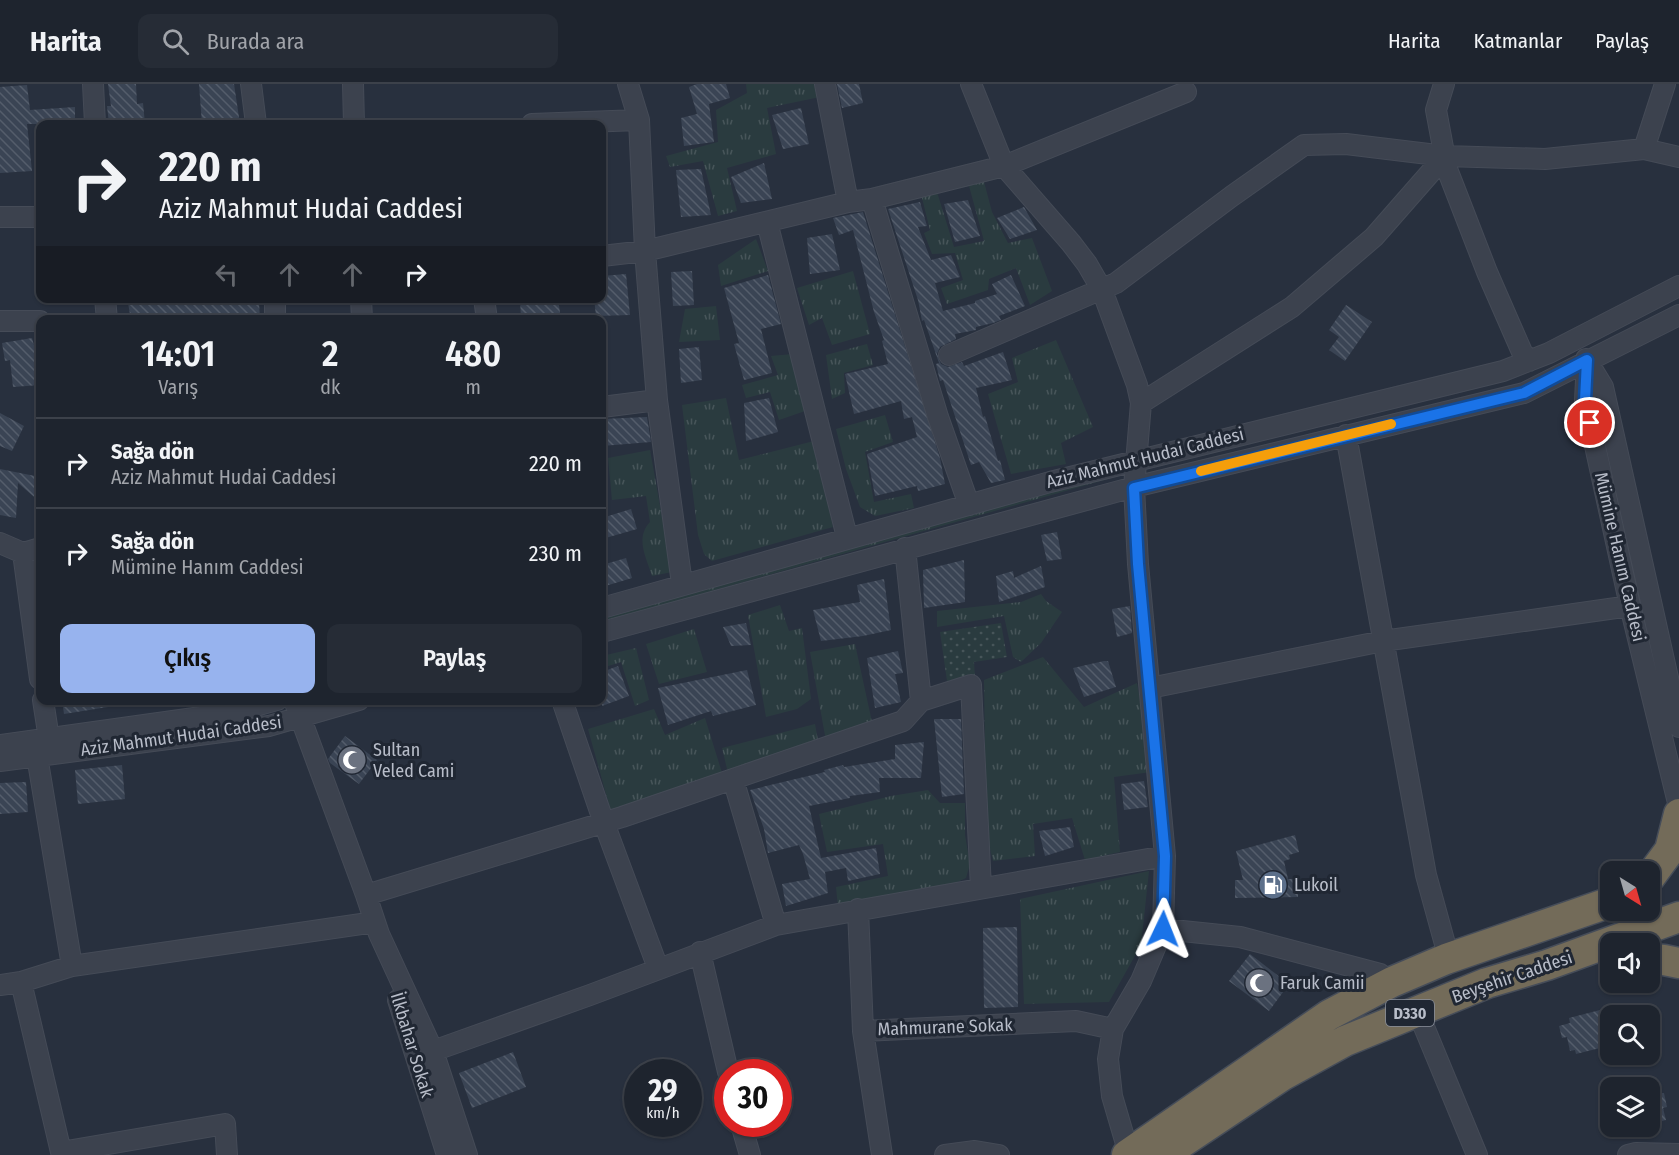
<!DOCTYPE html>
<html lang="tr">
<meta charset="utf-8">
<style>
body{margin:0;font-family:"Fira Sans Condensed",sans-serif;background:#262c36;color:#f1f3f6;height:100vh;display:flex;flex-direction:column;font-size:22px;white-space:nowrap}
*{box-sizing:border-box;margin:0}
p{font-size:20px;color:#a1a4aa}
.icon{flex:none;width:33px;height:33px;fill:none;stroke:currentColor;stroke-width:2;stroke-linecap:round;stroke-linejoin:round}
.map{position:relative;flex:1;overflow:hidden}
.side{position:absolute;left:36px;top:231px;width:570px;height:390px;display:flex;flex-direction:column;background:#1e242e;border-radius:12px;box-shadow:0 2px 4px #0004,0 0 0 2px #3c414a}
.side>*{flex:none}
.guide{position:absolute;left:36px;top:36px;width:570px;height:183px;border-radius:12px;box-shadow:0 2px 4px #0004,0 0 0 2px #3c414a;background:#1e242e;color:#f1f3f6;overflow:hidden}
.needle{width:39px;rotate:143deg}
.buttons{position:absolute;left:1600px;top:777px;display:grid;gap:12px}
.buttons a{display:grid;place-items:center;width:60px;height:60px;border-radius:12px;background:#1e242e;box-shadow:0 2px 4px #0004,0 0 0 2px #3c414a;font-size:30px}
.speed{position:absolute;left:624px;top:975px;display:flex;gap:12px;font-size:30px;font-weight:700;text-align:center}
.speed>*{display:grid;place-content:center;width:78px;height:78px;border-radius:50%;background:#1e242e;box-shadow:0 2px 4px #0004,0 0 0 2px #3c414a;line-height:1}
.speed small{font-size:15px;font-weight:400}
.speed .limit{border:9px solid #d22;background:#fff;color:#111}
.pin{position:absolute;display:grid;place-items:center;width:51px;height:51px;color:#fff;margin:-26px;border:3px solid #fff;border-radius:50%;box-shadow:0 2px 6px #0007}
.me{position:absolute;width:66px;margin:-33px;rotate:2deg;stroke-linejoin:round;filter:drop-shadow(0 0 4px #0008)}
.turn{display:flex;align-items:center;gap:21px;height:126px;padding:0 24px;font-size:27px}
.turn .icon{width:78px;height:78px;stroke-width:2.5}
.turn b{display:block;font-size:42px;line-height:51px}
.lanes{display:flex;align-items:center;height:57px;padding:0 24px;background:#0003;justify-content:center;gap:30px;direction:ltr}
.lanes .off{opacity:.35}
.eta{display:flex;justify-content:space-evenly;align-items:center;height:102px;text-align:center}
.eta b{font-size:36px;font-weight:600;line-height:42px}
.primary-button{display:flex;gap:12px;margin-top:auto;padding:12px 24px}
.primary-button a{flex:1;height:69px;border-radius:12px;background:#97b3ee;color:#111;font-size:24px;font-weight:600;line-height:69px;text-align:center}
.primary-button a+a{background:#262c36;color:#f1f3f6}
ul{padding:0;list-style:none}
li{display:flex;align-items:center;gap:18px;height:90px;padding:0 24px;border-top:2px solid #3c414a}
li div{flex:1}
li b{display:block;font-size:22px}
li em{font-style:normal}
header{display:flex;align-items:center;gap:36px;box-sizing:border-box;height:84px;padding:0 30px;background:#1e242e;border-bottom:2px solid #3c414a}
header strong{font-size:28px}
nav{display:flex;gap:33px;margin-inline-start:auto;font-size:21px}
.search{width:420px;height:54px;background:#262c36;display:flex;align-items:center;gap:15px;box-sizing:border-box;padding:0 21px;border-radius:12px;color:#a1a4aa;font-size:22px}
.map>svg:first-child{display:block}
.grass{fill:url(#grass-tufts)}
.park{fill:url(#park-dots)}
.building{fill:url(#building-back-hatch)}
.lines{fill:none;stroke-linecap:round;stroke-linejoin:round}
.minor-casing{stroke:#454b57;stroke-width:22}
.highway-casing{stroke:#464d59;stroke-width:33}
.minor{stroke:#3c424e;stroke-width:20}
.highway{stroke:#736b59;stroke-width:30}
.route-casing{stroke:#114b97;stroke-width:15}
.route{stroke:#1a73e8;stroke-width:10}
.slow{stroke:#f59e0b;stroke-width:10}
.labels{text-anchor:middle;stroke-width:6;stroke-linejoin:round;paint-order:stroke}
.shield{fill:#202733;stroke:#8a909c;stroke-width:1.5}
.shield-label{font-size:16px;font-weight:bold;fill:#b8bdc9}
.street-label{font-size:18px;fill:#b8bdc9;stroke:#202733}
.poi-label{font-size:18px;fill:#b8bdc9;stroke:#202733;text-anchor:start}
</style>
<header>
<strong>Harita</strong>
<div class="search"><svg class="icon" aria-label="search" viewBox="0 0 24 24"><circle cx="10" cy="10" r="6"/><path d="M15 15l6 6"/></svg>Burada ara</div>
<nav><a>Harita</a><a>Katmanlar</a><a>Paylaş</a></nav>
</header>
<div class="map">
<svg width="1679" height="1071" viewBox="0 0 1679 1071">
<defs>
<pattern id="grass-tufts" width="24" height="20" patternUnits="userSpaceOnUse" patternTransform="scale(1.5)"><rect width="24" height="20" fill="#2a3b3f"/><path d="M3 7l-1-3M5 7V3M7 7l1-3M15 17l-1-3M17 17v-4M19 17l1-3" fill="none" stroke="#475559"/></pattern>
<pattern id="park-dots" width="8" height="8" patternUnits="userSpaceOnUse" patternTransform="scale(1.5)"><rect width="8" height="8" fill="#2a3b3f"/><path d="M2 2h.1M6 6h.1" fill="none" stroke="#475559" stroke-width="1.8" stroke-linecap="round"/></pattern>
<pattern id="building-back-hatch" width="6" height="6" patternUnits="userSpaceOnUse" patternTransform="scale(1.5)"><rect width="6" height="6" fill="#3a4454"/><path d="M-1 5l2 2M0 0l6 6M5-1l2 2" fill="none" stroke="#545d6b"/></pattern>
</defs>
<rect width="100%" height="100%" fill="#28303e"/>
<path class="grass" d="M746 0H818L820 13 767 24 776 70 727 84 737 127 718 132 703 77 670 83 666 72 718 58 716 26 747 9Z
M983 94 992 128 1008 159 1032 154 1052 207 1030 221 1016 184 989 195 988 206 947 220 941 204 963 196 955 169 932 170 924 149 930 146 921 110 937 108 954 163 984 157 968 98Z
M756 155 768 187 721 202 718 181Z
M853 187 870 250 832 261 822 234 809 241 797 204Z
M716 222 720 256 679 258 685 225Z
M1056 256 1093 343 1061 359 1066 380 1011 390 988 310 1018 298 1012 274Z
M867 260 873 281 844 289 845 309 832 315 826 271Z
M793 270 808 326 779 336 770 308 746 314 742 301 778 291 771 272Z
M726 314 739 376 814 357 833 443 712 477 704 470 698 451 682 321Z
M885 331 893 358 865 368 874 418 911 410 914 424 875 432 860 423 846 385 836 345Z
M650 366 672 488 652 492C646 473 635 454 650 438L646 412 612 416 608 374Z
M1129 384V389L602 538V533Z
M1041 510 1046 517 1062 528 1041 559 1021 578 1013 573 1004 532 937 543V527L1021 518Z
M780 521 789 547 802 544 811 615 797 625 766 633 748 531Z
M694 545 707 588 659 600 646 560Z
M855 560 872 638 826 657 810 568Z
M636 564 649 616 635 622 621 578 602 584V572Z
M1043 573 1084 623 1137 599 1149 665 1151 688 1114 693 1120 768 1085 776 1072 734 1033 740 1035 772 993 777 986 749 984 596Z
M654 625 665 651 705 634 723 692 611 728 588 645Z
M815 640 818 656 728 689 722 664Z
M928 706 940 719H965V751L970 780 966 794 951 801 838 823 836 803 888 792 883 760 827 768 819 730 891 712Z
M1149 787 1141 861 1109 918 1024 920 1020 815Z"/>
<path class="park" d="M1001 539 1007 573 974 578 975 593 947 597 940 548Z"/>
<path class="building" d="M108 0H136L137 20 143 19 145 40H109L107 22H111Z
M199 0H234L240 40H202Z
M697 0H726L730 14 709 20 714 58 684 62 681 34 697 30 689 3Z
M837 0H859L863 19 842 24Z
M27 1 30 26 75 23V40H27L32 87 0 89V3Z
M801 24 809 60 783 65 772 31Z
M764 79 772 115 741 119 731 93Z
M701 85 711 131 681 133 676 86Z
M968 116 980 152 955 158 944 120Z
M920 118 927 142 918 143 931 176 951 171 960 193 935 199 943 227 975 219V217L997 210 992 200 1011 191 1025 222 999 232 1001 236 993 239 976 243V246L955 250 956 255 940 263 937 270 941 280 948 283 962 278 964 282 1003 268 1012 296 976 304 983 333 985 332 998 377 1000 376 1005 396 991 399 979 378 971 381 943 296 940 297 936 280 939 279 924 236 922 237 918 216 888 125Z
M1024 123 1037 146 1010 155 997 134Z
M863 128 940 374 945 400 918 407 917 402 875 412 867 370 917 353 912 333 904 335 901 317 854 330 845 290 888 280 882 257 884 256 874 228 853 146 839 151 833 134Z
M832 150 840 186 810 190 807 154Z
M692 187 694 221 673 222 671 188Z
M626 190 630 231 596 232 594 214H602V192Z
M768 191 781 240 761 245 772 289 744 296 734 260 739 259 724 204Z
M155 214H211L212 221 259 218 260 236H223V232L178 236H131L128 219Z
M520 214H558L561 236H521Z
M1346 221 1372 238 1345 277 1329 266 1339 253 1329 246Z
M32 254 40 283V301L13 303 10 276 5 277 2 259Z
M699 263 702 296 681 299 679 265Z
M769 314 778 348 746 357 744 319Z
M0 329 24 342 12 367 0 362Z
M647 333 651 358 602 362V335Z
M0 385 40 393V418L18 399 16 434 0 431Z
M631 425 637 445 602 455V434Z
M1057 448 1062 475 1047 477 1041 451Z
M626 474 632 494 602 503V481Z
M964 476 965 518 924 524 923 486Z
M1041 482 1045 503 999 518 996 492 1013 487 1014 494Z
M884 495 891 546 863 552 821 557 813 526 860 518 857 501Z
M1130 522 1132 549 1117 553 1112 525Z
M746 539 751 561 731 562 723 543Z
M898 567 903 589 895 590 901 618 875 624 867 574Z
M1104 577H1108L1116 603 1084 613 1073 584Z
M618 582 629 612 602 622V588Z
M747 586 756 621 713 632 711 627 668 641 658 604Z
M62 616H108V623L64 630Z
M934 635H961L964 710 942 713Z
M345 652 377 676 359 700 330 679 328 675Z
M924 658 921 694H879L880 708 850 712V714L809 722 821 774 876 764 880 790 848 797 846 784 825 788 828 809 786 822 782 800 810 795 803 770 799 761 768 769 764 745 750 706 825 688 824 686 843 681 844 683 895 675V661Z
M122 681 125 715 78 720 75 686Z
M1144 697 1148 723 1124 726 1121 700Z
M26 698 28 728 0 730V699Z
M1070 743 1074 763 1045 772 1039 747Z
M1295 751 1299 768 1289 771 1290 775 1284 777 1288 795H1298V813L1235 814V796H1243L1236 767Z
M1017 843 1018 923 984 924 983 844Z
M1250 870 1289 900 1269 927 1229 897Z
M1604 925 1605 932 1611 930V957L1606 958 1608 962 1576 970 1575 966 1570 967 1567 953 1562 954 1559 942 1570 939 1569 934Z
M513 968 526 1003 472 1024 459 989Z
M1650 1009H1664L1667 1023 1663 1024 1666 1036 1650 1040Z"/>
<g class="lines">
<g class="minor-casing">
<path id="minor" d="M93 0 95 40
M251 0 256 40
M353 0 354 40
M825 0 848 118
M971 0 1004 82 1071 159 1087 180 1102 206 1137 301 1141 319 1134 403 1138 480 1165 772 1163 845 1141 897 1113 945 1108 975 1112 1012 1129 1070
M1444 0 1436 26 1447 85 1487 188 1522 268 1529 277
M532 40 639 36
M1644 65 1679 73
M1445 72 1545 75 1644 65 1665 0
M872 115 938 333 969 421
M0 133H40
M767 138 847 453
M602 172 645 167 848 118 872 115 1004 82 1186 8
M105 214 107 236
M275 214V236
M361 214 362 236
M484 214 487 236
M0 237H40
M949 271 1116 199 1232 112 1304 61 1346 60 1445 72 1374 153 1292 223 1141 319
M1586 275 1603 303 1679 643
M1587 276 1585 316 1630 522 1679 723
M657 316 682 500
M602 323 657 316 645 167 639 36 628 0
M1346 351 1426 791 1445 860 1446 875
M0 459 23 469
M40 464 23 469 40 595
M905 464 921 617 971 601 981 804
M602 524 1050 398 1503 287 1549 269 1679 202
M602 548 1134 403 1524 309 1679 231
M1150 604 1383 557 1630 522
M43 616 49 655
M294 616 366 811 379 850 433 967 467 1071
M562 616 604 739 658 884
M0 661 230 629 277 616
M37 672 72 882
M0 677 269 642 359 616
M733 695 776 841
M366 811 622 733 903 637 921 617
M858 825 863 947 1076 937 1113 945
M1163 845 1240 853 1380 890 1392 898
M700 868 728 988
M21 898 61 1068 225 1040 227 1071
M0 901 21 898 72 882 375 838
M398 916 447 1071
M1417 926 1477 1071
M863 947 882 1071
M433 967 590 911 776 841 1165 772
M741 1040 750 1071
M945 1071 975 1067 999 1071
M1628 1071 1636 1069 1679 1070"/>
</g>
<g class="highway-casing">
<path id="highway" d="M1650 793 1670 766 1679 730
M1650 875 1664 876 1679 879
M1127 1071 1329 931 1392 898 1446 875 1611 818
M1163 1071 1283 991 1345 957 1487 899 1547 881 1679 833"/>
</g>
<use href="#minor" class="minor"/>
<use href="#highway" class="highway"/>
</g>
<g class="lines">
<g class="route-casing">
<path id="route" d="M1163 845 1165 772 1138 480 1134 404 1524 309 1587 276 1585 316 1590 339"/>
</g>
<use href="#route" class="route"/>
<path class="slow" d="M1201 387 1391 340"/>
</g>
<defs>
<g id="mosque-disc" transform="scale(1.5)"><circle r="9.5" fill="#6b7280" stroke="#202733"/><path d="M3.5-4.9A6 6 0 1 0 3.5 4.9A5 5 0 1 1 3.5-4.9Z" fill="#fff"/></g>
<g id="fuel-disc" transform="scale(1.5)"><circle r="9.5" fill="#5c6f8a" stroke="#202733"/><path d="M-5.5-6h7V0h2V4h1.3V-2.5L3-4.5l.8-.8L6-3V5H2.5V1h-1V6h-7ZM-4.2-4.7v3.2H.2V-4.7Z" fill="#fff"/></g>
</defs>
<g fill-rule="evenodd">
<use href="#mosque-disc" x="352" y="676"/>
<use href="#fuel-disc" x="1273" y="801"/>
<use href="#mosque-disc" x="1259" y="899"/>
</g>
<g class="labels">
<rect class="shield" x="1386" y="916" width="48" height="26" rx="4.5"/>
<g class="shield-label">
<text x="1410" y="935">D330</text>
</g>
<g class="street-label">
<text transform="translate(1145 374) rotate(-14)" y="6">Aziz Mahmut Hudai Caddesi</text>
<text transform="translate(1620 473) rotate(77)" y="6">Mümine Hanım Caddesi</text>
<text transform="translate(181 652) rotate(-8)" y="6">Aziz Mahmut Hudai Caddesi</text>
<text transform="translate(1512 893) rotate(-19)" y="6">Beyşehir Caddesi</text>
<text transform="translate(945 943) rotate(-2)" y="6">Mahmurane Sokak</text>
<text transform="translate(412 961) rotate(73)" y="6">İlkbahar Sokak</text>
</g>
<g class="poi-label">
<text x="373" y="672">Sultan<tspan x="373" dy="21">Veled Cami</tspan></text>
<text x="1294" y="807">Lukoil</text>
<text x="1280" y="905">Faruk Camii</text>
</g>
</g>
</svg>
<div class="buttons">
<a><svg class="needle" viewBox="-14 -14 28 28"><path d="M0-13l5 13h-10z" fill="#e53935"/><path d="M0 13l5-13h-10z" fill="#a1a4aa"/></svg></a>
<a><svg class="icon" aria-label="sound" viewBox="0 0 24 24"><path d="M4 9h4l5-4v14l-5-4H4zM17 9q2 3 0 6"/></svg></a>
<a><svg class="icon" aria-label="search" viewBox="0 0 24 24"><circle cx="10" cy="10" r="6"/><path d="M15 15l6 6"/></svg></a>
<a><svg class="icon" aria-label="layers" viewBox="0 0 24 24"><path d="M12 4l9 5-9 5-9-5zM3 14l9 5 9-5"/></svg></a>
</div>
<div class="speed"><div>29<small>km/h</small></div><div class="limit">30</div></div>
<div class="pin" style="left:1590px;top:339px;background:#d93025"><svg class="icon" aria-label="arrive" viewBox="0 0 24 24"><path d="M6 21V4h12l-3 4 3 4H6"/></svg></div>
<svg class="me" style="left:1163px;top:845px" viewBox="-20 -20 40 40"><path d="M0-17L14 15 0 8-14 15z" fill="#1a73e8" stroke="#fff" stroke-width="4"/></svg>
<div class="guide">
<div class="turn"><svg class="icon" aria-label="right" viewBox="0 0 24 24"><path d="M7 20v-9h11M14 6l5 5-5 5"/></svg><div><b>220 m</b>Aziz Mahmut Hudai Caddesi</div></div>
<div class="lanes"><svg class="icon off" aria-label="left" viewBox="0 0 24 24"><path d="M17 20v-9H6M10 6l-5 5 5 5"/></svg><svg class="icon off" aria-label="ahead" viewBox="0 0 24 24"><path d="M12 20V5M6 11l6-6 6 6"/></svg><svg class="icon off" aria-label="ahead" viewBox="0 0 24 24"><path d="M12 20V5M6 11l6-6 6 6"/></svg><svg class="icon" aria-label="right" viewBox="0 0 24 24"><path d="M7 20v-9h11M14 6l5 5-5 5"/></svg></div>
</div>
<section class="side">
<div class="eta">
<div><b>14:01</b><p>Varış</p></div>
<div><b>2</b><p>dk</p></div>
<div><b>480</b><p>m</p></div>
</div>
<ul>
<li><svg class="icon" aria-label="right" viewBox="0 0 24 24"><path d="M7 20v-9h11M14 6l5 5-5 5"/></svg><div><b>Sağa dön</b><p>Aziz Mahmut Hudai Caddesi</p></div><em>220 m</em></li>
<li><svg class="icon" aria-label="right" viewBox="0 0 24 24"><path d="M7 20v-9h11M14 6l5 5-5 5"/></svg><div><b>Sağa dön</b><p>Mümine Hanım Caddesi</p></div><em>230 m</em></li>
</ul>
<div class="primary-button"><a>Çıkış</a><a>Paylaş</a></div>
</section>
</div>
